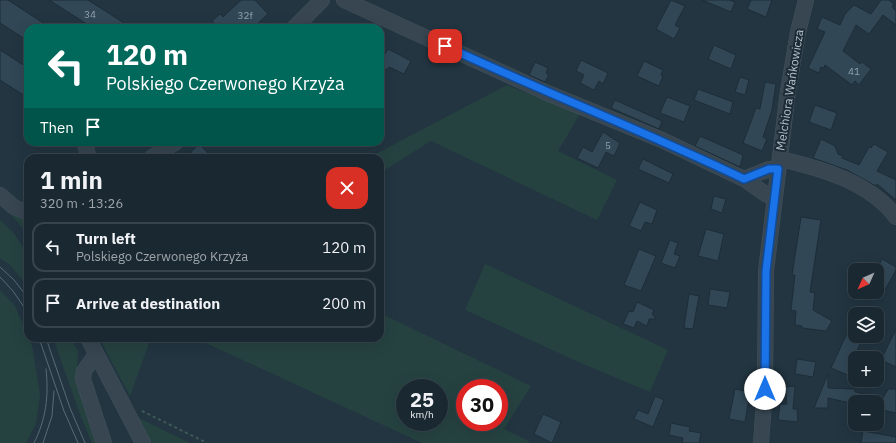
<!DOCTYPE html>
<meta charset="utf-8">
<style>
body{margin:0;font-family:"IBM Plex Sans",sans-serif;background:#233039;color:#f1f3f6;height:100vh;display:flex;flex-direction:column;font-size:15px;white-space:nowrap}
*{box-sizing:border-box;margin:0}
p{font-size:13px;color:#9fa6ab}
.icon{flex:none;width:22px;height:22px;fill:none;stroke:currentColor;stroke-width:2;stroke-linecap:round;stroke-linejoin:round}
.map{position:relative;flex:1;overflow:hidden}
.panel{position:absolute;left:24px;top:154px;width:360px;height:188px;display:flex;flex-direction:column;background:#1a2831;border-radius:12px;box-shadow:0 4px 16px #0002,0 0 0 1px #38444d}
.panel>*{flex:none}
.hud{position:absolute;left:24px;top:24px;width:360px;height:122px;border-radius:12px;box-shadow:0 4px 16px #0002,0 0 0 1px #38444d;background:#00695c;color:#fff;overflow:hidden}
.needle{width:26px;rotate:225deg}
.tools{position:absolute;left:848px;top:263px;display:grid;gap:8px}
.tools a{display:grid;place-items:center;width:36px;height:36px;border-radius:8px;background:#1a2831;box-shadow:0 4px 16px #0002,0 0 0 1px #38444d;font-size:20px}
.speed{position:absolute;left:396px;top:379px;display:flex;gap:8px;font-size:20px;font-weight:700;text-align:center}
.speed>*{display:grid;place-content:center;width:52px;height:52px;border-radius:50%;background:#1a2831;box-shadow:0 4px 16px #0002,0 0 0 1px #38444d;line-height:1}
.speed small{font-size:10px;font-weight:400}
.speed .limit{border:6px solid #d22;background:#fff;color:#111}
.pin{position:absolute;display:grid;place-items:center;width:34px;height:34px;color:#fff;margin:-17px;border-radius:8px;box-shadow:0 2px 6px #0006}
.me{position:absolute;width:44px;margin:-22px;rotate:0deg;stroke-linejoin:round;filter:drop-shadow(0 0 3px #0008)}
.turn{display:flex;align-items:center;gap:14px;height:84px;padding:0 16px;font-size:18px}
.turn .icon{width:52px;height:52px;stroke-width:2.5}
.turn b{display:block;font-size:28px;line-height:34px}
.then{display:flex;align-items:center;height:38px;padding:0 16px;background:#0003;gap:8px;font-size:15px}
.round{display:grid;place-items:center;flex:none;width:42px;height:42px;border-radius:12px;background:#233039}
.head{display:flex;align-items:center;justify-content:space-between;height:68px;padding:0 16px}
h1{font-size:24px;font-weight:700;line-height:30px}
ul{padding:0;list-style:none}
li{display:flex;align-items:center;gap:12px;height:50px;margin:0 8px 6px;padding:0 8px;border:2px solid #38444d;border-radius:12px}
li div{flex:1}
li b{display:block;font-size:15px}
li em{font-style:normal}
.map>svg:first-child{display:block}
.green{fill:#254241;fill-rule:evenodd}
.building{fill:#314756;stroke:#1e2d38}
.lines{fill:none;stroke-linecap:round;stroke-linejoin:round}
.minor-casing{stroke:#43525d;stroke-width:16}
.path{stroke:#3e5a58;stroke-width:2;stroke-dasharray:3 3;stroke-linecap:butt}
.minor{stroke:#374651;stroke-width:15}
.tram{stroke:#586b78;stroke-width:1}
.route-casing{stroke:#114b97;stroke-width:10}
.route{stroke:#1a73e8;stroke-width:7}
.labels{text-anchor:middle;stroke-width:4;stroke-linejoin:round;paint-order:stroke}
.number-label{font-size:10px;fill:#91a1ac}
.street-label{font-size:12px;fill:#b3c1cb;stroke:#1c2b36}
</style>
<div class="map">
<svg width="896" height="443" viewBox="0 0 896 443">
<rect width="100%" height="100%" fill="#223541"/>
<path class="green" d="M507 85 580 114 558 151 617 180 597 220 431 141 380 173V158H368Z
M10 214 28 221V234Z
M0 220 13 232 28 255V287L10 265 0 258Z
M485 264 668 350 650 392 583 364 465 310Z
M0 290 15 306 32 345 40 395 36 424 26 443H0Z
M380 313 531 386 504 429 527 440 530 443H422L195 338H380ZM405 388H439V422H405ZM465 388H499V422H465Z
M53 338H71L78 351 77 371 98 443H92L81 417Z
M99 338H151L130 396Z
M139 418 190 443H152Z"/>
<path class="building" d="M0 0H8L51 28H28V41L0 23Z
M49 0H88L132 28H93Z
M241 0H255L268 14 253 28H218L212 21 220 14 223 17Z
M671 0 685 6 675 25 680 28 674 39 656 29Z
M702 0H729L735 2 731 12Z
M751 0H772L766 17 747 9Z
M881 0H889L894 4 892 7 896 11V25L883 15 869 34 856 25 843 51 860 64 862 62 871 69 859 85 855 81 852 85 825 65 824 68 821 67 819 73 808 68 825 32 817 29 822 17 840 25 845 14 854 5 871 14Z
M714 45 736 55 731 69 708 59Z
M388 49 411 61 404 74 389 67 387 70 380 66V62Z
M0 50 28 68V98L0 80Z
M581 60 608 73 603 84 599 81 594 90 580 83 584 75 576 71Z
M644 61 663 70 661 75 663 76 659 86 637 76Z
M535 62 548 68 546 73 549 75 545 82 529 75Z
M740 77 749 80 745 95 735 92Z
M765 82 776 84 772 110 763 137 767 139 762 151 743 143 756 108 760 109Z
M698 89 733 102 730 114 694 100Z
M667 97 690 106 684 122 660 113Z
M615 100 662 121 659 129 611 108Z
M815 105 837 113 831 130 809 122Z
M603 132 620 143 614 156 606 152 598 168 577 158 583 147 592 152Z
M700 136 743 155 740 167 695 146Z
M821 139 835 146 838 154 843 156 842 158 859 165 869 147 871 148 874 144 888 152 877 171 896 180V200L877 184 876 186 847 170 813 158Z
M199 144 213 158H197L191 152Z
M643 159 673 174 669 183 638 169Z
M714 196 726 199 722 213 711 209Z
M640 202 657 210 652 224 645 222 641 231 629 226Z
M801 217 821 220 810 292 815 293 813 310 832 321 826 331 802 328V326L795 325 796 311 791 310 795 275H792Z
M706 229 724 234 718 261 698 256Z
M670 240 678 243 674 254 680 256 675 268 661 263Z
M639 249 656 256 641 291 624 285Z
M882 259 896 267V270L885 290 877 285V269Z
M710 289 730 292 727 308 708 305Z
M689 294 699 296 693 329 684 328Z
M637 302 654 310 652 314 656 319H649L647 326 637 321 634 328 623 324 629 311 633 312Z
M855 316V336H864L852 361 855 362V378L831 368Z
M896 329V367L881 360Z
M797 359 816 362 813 377 795 374Z
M828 374V388L855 389V392L883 398 888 389H896V413L877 409V402H855V404L828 398V408H814Z
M795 386 793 409H797L798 422 778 420 780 404H787L785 387Z
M735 389 750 392 745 422 729 419Z
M655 396 664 400 653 427 634 419 638 410 648 414Z
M543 414 561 422 552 443 534 434Z
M671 423 690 427 689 431 701 433 699 443H682L683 438 669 435Z
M863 431 896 437V443H861Z"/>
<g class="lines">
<g class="minor-casing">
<path id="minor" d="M344 0 545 92 662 140 744 179 767 195 775 197
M294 28 322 0
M89 158 85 145 89 142
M151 158 176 142
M780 159C820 168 870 182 896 217
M744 179 769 169H778
M0 195 14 207 28 213
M88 338 143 443
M96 354 84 371 83 379 104 443
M761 443 765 389 766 271 788 91 798 32 806 0"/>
</g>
<path class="path" d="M142 411 207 443"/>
<use href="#minor" class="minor"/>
<path class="tram" d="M0 267 14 280 28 298
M0 277 13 291 28 313
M39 338 64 411 78 443
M46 338 70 408 85 443
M34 443C46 419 49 396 46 369
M43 443 52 416 54 391"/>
</g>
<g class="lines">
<g class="route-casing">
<path id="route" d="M445 46C544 92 646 132 744 179L769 169H778L766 271 765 389"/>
</g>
<use href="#route" class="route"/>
</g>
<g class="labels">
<g class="number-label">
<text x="90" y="18">34</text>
<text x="245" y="19">32f</text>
<text x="854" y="75">41</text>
<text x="608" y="149">5</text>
</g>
<g class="street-label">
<text transform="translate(790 90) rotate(-81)" y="4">Melchiora Wańkowicza</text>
</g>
</g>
</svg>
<div class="tools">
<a><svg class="needle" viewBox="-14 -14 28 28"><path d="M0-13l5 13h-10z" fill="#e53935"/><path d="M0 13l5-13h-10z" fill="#9fa6ab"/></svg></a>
<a><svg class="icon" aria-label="layers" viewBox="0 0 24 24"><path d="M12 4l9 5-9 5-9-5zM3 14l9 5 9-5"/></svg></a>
<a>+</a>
<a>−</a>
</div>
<div class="speed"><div>25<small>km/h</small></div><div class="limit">30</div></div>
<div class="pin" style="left:445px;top:46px;background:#d93025"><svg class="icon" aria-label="arrive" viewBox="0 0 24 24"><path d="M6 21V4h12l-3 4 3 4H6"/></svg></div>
<svg class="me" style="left:765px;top:389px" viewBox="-20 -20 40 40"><circle r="19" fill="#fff"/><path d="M0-13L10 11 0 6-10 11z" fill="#1a73e8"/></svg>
<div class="hud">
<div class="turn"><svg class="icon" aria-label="left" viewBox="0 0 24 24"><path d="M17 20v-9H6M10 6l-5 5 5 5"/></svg><div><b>120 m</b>Polskiego Czerwonego Krzyża</div></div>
<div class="then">Then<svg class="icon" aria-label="arrive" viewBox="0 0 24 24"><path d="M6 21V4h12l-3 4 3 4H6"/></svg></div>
</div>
<section class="panel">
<div class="head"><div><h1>1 min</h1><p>320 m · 13:26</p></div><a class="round" style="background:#d93025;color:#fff"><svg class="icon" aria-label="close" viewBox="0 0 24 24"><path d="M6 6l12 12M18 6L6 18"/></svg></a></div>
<ul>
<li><svg class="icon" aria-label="left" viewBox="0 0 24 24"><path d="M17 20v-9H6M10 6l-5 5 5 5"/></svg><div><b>Turn left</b><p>Polskiego Czerwonego Krzyża</p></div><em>120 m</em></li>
<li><svg class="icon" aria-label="arrive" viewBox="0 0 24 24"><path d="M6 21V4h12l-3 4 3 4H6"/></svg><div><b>Arrive at destination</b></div><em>200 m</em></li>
</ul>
</section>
</div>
